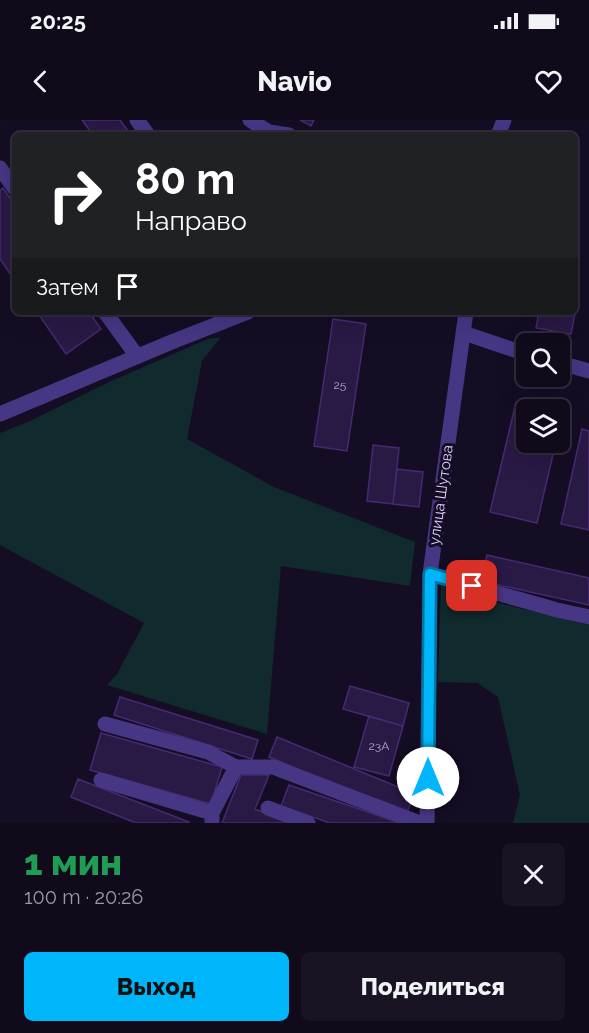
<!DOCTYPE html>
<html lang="ru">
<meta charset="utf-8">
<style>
body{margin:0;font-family:Raleway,sans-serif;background:#191324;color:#f1f3f6;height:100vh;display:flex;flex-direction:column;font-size:22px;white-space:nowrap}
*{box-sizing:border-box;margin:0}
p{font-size:20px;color:#9c9aa3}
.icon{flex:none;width:33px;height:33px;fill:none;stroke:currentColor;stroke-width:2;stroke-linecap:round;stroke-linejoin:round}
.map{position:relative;height:703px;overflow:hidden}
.sheet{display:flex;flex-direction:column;background:#100a1b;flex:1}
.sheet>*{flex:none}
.banner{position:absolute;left:12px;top:12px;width:566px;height:183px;border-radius:9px;box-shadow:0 6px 24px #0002,0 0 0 2px #302b3a;background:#202124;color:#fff;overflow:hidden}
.fabs{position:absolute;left:516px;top:213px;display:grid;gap:12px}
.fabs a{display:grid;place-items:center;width:54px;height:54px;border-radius:9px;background:#100a1b;box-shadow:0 6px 24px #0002,0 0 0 2px #302b3a;font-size:30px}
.pin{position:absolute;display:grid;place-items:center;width:51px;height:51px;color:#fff;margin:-26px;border-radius:12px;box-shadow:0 3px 9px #0006}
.me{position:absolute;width:66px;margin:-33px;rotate:0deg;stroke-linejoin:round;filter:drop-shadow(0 0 4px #0008)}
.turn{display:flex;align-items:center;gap:21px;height:126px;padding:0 24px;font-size:27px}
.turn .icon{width:78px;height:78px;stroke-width:2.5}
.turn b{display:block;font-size:42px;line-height:51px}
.then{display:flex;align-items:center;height:57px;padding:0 24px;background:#0003;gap:12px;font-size:22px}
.round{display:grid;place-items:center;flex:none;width:63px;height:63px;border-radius:9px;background:#191324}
.headline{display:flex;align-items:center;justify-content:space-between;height:102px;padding:0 24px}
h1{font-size:36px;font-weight:800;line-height:45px;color:#1e9e55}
.button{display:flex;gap:12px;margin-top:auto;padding:12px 24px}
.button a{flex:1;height:69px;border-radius:9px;background:#00b6fb;color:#111;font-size:24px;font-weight:800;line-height:69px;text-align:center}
.button a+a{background:#191324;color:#f1f3f6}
.status{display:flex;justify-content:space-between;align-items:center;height:42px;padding:0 30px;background:#100a1b;direction:ltr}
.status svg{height:16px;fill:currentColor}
header{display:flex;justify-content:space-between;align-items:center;height:78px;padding:0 24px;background:#100a1b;font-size:27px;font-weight:800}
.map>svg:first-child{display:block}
.green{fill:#102a2e}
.building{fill:#291945;stroke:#452a72;stroke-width:1.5}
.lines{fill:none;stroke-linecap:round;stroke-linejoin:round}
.minor{stroke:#473684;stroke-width:15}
.route-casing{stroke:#0076a3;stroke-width:15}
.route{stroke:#00b6fb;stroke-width:10}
.labels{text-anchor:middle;stroke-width:6;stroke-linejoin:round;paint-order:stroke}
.number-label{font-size:12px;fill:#b0a2d0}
.street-label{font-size:15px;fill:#ddd0ff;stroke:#150d24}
</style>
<div class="status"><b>20:25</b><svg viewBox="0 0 49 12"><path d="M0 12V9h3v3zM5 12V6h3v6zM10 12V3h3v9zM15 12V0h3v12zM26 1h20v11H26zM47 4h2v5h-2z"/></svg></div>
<header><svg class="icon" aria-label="back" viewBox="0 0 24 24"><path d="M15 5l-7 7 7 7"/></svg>Navio<svg class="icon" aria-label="heart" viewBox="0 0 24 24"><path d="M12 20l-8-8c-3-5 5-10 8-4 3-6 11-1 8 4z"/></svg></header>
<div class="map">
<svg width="589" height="703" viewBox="0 0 589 703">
<rect width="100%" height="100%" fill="#150d24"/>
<path class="green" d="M221 217 202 241 187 319 274 367 415 422 410 466 281 446 267 614 107 565 117 554 144 503 0 425V313L30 301 109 262 208 219Z
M441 465 478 478 589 505V703H513L520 675 498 577 477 563 438 562Z"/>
<path class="building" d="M82 0H120L131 15H93Z
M300 0H314L311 6Z
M3 68 15 85V161L0 139V70Z
M37 192H89L101 209 66 234Z
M539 192H564L575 194 571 214 536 208Z
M333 199 366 204 347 331 314 326Z
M516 282 546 290H526V322H556L537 403 490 392Z
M582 309 589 311V410L561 404Z
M373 325 399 328 393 384 367 381Z
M397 349 423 352 419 387 393 384Z
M487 435 589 458V485L481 461Z
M350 566 409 583 403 606 343 589Z
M120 577 258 620 252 639 114 595Z
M369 596 403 606 389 656 354 647Z
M101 613 222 647 211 684 90 650Z
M277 617 415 674 406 694 269 637Z
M241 655H269L255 689 289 703H222Z
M78 659 189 702V703H136L71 677Z
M289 665 400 703H330L281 686Z"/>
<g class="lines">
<path class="minor" d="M137 0 148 15
M250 0 269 12 289 15
M498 15 504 0
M0 48 15 69
M105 192 137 236
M464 213 526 234
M560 243 589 251
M0 294 174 221 248 192
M430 454 557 490 589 497
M105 604 208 632 236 647 212 693
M236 647H273L420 703
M101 660 212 693V703
M268 688 308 703
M427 703 430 454 466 192"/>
</g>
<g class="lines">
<g class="route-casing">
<path id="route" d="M428 658 430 454 472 466"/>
</g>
<use href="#route" class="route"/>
</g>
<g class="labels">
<g class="number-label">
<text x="340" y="269">25</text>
<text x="379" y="630">23А</text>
</g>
<g class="street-label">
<text transform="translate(441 375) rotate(-82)" y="5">улица Шутова</text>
</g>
</g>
</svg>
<div class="fabs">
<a><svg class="icon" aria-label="search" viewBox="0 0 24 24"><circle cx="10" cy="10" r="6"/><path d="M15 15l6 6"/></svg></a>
<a><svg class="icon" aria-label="layers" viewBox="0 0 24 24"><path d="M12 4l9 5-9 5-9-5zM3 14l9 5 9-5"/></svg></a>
</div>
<div class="pin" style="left:472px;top:466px;background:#d93025"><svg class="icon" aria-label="arrive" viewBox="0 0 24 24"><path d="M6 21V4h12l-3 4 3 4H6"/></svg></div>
<svg class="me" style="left:428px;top:658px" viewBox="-20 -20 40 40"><circle r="19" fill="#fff"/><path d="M0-13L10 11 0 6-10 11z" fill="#00b6fb"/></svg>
<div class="banner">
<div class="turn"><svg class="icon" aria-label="right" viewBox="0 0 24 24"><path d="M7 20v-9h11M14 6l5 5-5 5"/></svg><div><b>80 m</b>Направо</div></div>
<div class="then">Затем<svg class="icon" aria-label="arrive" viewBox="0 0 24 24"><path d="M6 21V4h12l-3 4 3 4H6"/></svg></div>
</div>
</div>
<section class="sheet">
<div class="headline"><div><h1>1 мин</h1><p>100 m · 20:26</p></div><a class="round"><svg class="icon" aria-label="close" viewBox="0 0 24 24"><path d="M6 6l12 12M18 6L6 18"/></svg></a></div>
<div class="button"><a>Выход</a><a>Поделиться</a></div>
</section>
